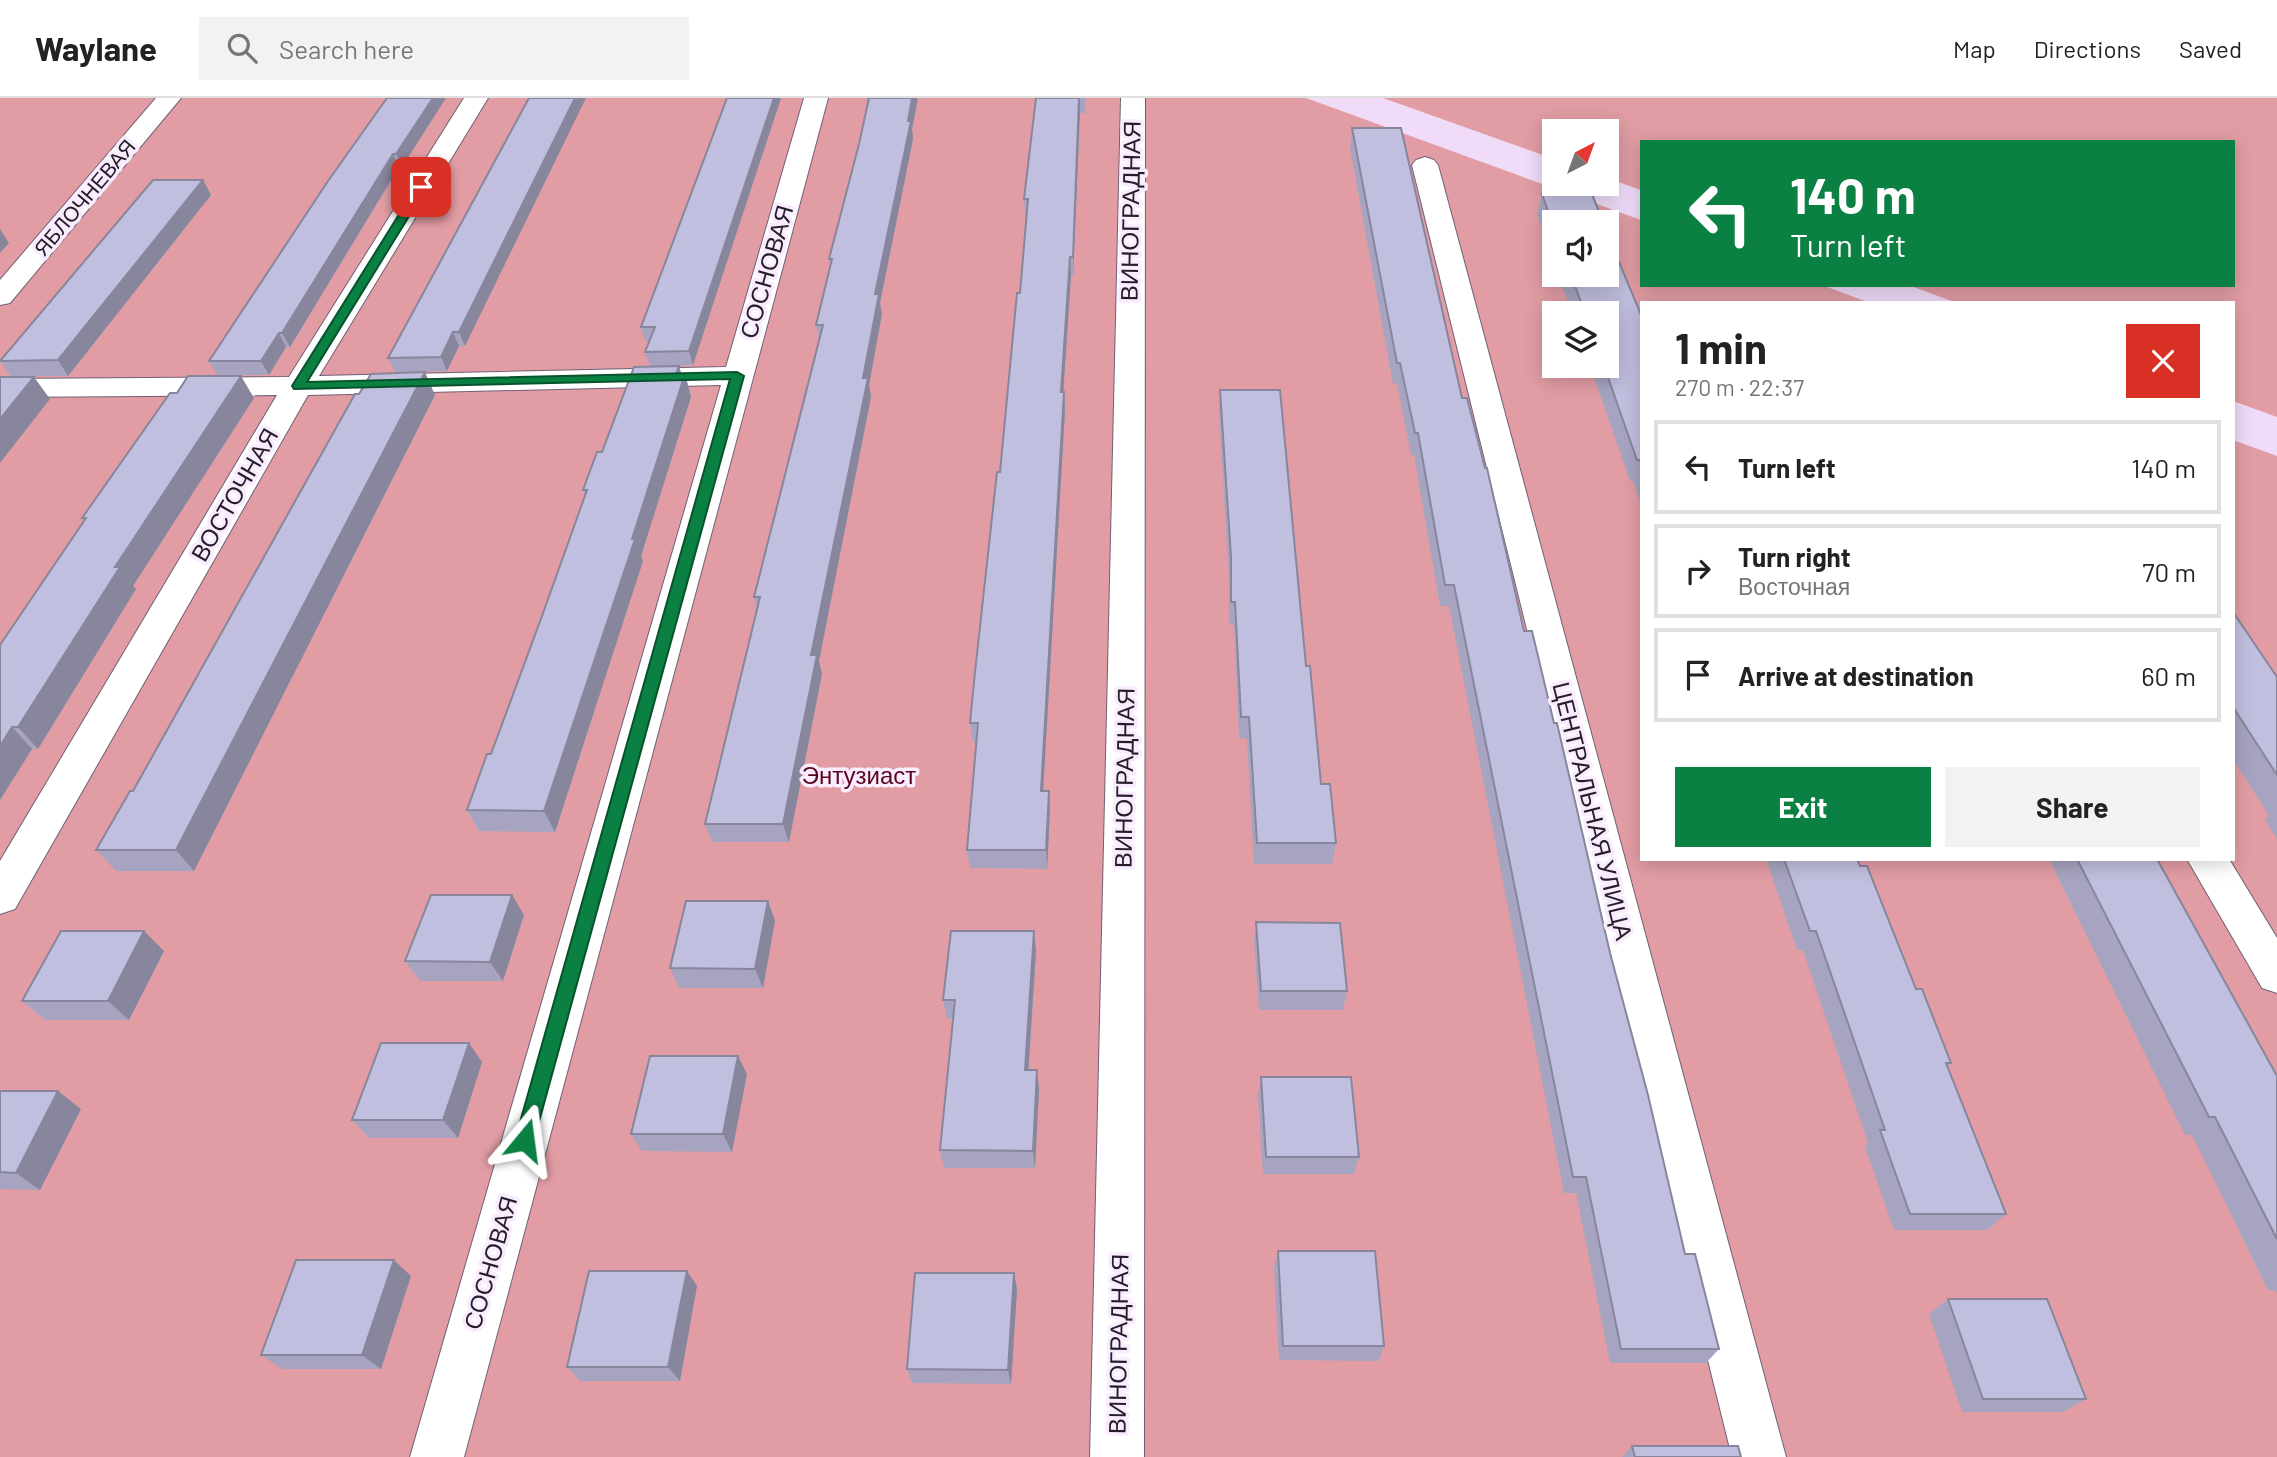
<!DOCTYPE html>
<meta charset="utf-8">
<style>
body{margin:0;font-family:Barlow,sans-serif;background:#f2f2f2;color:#222;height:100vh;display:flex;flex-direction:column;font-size:26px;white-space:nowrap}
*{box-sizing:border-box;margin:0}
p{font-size:23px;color:#767676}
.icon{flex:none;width:38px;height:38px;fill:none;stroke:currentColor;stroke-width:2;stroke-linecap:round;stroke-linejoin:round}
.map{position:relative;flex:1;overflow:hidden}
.side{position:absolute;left:1640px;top:203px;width:595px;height:560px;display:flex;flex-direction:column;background:#fff;border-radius:0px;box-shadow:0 4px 18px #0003}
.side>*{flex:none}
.guide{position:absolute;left:1640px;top:42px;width:595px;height:147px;border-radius:0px;box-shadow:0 4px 18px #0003;background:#0b8043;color:#fff;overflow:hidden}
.needle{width:46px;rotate:41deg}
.controls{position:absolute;left:1542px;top:21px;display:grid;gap:14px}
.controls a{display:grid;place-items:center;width:77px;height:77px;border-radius:0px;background:#fff;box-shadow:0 4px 18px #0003;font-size:35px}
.pin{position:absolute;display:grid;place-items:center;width:60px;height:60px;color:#fff;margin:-30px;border-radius:14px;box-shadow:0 4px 10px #0006}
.me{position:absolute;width:77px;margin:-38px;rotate:16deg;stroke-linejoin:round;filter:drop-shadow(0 0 5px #0008)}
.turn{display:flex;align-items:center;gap:24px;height:147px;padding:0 35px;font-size:32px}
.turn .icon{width:91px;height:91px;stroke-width:2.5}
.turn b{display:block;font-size:49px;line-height:60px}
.round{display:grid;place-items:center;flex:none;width:74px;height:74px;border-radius:0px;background:#f2f2f2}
.overview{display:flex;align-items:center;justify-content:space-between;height:119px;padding:0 35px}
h1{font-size:42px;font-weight:700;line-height:52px}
.button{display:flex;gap:14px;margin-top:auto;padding:14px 35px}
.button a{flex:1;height:80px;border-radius:0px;background:#0b8043;color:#fff;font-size:28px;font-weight:700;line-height:80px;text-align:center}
.button a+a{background:#f2f2f2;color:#222}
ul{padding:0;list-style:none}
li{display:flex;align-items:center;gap:21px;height:94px;margin:0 14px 10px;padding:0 21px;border:4px solid #e0e0e0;border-radius:0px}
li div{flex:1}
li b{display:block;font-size:26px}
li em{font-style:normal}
header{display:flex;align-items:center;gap:42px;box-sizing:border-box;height:98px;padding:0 35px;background:#fff;border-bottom:2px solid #e0e0e0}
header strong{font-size:33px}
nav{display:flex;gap:38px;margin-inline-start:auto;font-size:24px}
.search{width:490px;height:63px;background:#f2f2f2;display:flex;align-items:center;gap:18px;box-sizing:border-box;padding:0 24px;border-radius:0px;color:#767676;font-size:26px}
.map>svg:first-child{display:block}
.green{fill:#e29da4;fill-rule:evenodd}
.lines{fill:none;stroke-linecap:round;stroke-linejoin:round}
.street-casing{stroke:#705f77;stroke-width:2}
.street{fill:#fff;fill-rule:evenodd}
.wall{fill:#a6a4c0}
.shaded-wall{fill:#87869c}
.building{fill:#c1bfdf;stroke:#87869c;stroke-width:2}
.route{fill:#0b8043;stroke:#07532c;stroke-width:2}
.labels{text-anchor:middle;stroke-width:7;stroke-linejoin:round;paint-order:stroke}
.far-street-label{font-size:21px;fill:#251d27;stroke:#f9ecfe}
.street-label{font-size:24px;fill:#251d27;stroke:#f9ecfe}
.park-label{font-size:24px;fill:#58051d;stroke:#f9ecfe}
</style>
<header>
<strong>Waylane</strong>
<div class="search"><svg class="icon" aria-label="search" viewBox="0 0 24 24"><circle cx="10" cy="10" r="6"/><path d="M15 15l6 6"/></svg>Search here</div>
<nav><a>Map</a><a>Directions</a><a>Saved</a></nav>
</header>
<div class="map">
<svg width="2277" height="1359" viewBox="0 0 2277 1359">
<rect width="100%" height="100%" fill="#f0dcf9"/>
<path class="green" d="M0 0H1306L1641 122 1642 187H1822L1870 205H1642V761H2233V342L2277 358V1359H0ZM1554 124H1606V177H1554ZM1554 215H1606V268H1554Z
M1383 0H2277V319L2233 303V205H1957L1908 187H2233V44H1642L1641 92 1607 80 1606 33H1554V61Z"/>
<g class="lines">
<g class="street-casing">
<path id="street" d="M156 0H181L10 205 0 207V182Z
M464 0H488L319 278 726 269 804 0H828L464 1359H410L721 287 308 297 15 811 0 816V763L277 297 0 299V281L289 279Z
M1121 0H1145L1144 1359H1090Z
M1425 59 1434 62 1438 67 1786 1359H1732L1412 67 1416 62Z
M2187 761H2229L2277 840V895L2262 890Z"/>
</g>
<use href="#street" class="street"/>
</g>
<path class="wall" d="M387 0 402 69H399L290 249H286L269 277H217L209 263Z
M529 0 465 248H459L447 273 395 274 388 260Z
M727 0H781L693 267 650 268 645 254 650 243H645L641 229Z
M866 0H918L912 31 913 41 880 205 882 216 869 287 871 299 819 563 822 576 789 744H712L705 726 757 510 754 499 819 241 816 227 830 168 829 161 859 46 867 6Z
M1036 0H1086L1085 15H1080L1073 178H1071L1063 294H1064L1065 313 1043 693H1049L1050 712 1047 771 970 770 967 752 977 644H973L970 625 1020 195 1026 120H1025L1024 101Z
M1352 30 1462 300 1524 533 1554 625 1685 1156 1719 1251 1706 1265H1610L1576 1095H1564L1449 508H1440L1414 357H1411L1397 286H1393L1350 50Z
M203 82 211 97 68 278H11L0 263Z
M1542 96 1554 124V165L1537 117Z
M1558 177H1606L1642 219V410L1633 383H1630L1590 268H1606V215H1572Z
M679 268 681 276H685L691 299 641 458 643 463 555 734 479 733 467 712 491 656 585 397 583 392 602 354Z
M1220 292 1306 568 1321 686 1336 745 1332 766H1254L1247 641H1239L1234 526H1229V481L1219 314Z
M435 297 194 773H116L96 752 133 693Z
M254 300 133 488 136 491 38 651H32L0 702V547L84 423 82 420Z
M2233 514 2277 579V741L2265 722 2269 718 2233 661Z
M1766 761H1857L1951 965 1947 969 2006 1116 1987 1132H1894L1865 1049 1868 1045 1803 852H1797Z
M2049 761H2157L2277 978V1195L2275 1192H2268L2192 1037H2185Z
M512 797 524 817 503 883H420L405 863Z
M768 803 775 823 763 890H679L670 870Z
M1256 824 1347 893 1343 912H1259L1254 844Z
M1034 833 1036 853 1029 972H1037L1039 991 1035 1070H944L940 1052 953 921H947L943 902Z
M164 853 129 922H45L22 903Z
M482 964 458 1040H369L352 1022Z
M747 976 732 1054 642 1053 631 1036Z
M1261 979 1359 1059 1354 1076H1263L1258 997Z
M0 993 81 1011 40 1092 0 1091Z
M1278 1153 1384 1248 1379 1263 1279 1262 1274 1169Z
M687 1173 697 1188 680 1283H580L567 1269Z
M1014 1175 1017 1191 1011 1286 912 1285 907 1271Z
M411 1178 381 1271H282L261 1257Z
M1948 1201 2086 1301 2063 1314H1962L1929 1216Z
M1632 1348 1741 1359H1622Z"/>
<path class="shaded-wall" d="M433 0H446L402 69 396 56Z
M575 0H586L465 248 459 234Z
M774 0H781L693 267 689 253Z
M912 0H918L912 31 913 41 880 205 882 216 869 287 871 299 819 563 822 576 789 744 783 726 811 557 863 280 875 196Z
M1079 0 1080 15 1073 178V159Z
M393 56 399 69 290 249 282 235Z
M203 82 211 97 68 278 58 262Z
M0 131 9 145 0 155Z
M1070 159 1071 178 1062 313 1061 294Z
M453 234 459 248 447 273 441 259Z
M279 235 286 249 269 277 261 263Z
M679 268 683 282 685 276 691 299 641 458 643 463 555 734 544 713 632 441Z
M425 274 435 297 194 773 176 752Z
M241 278 254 300 133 488 136 491 38 651 18 629 115 469Z
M34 279 50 301 0 365V321Z
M1064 294 1065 313 1042 712 1041 693Z
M12 629 32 651 0 702V648Z
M1049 693 1050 712 1047 771 1046 752Z
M512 797 524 817 503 883 490 864Z
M768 803 775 823 763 890 755 871Z
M144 833 164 853 129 922 108 903Z
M1034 833 1036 853 1027 991 1025 972Z
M469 945 482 964 458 1040 443 1022Z
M738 958 747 976 732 1054 723 1036Z
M1037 972 1039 991 1035 1070 1033 1053Z
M58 993 81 1011 40 1092 16 1075Z
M394 1162 411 1178 381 1271 362 1257Z
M687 1173 697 1188 680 1283 668 1269Z
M1014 1175 1017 1191 1011 1286 1008 1272Z"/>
<path class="building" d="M387 0H433L396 56H393L282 235H279L261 263H209L328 83Z
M529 0H575L459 234H453L441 259 388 260Z
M727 0H774L689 253 645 254 655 229H641Z
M869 0H912L908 23H911L875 196H879L863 280H868L811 557H817L783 726H705L760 499H754L823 227H816L832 161H829L859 46Z
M1036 0H1079L1073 159H1070L1061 294H1064L1041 693H1049L1046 752H967L978 625H970L975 574 997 374H1000L1017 195H1020L1028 101H1024Z
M1352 30H1401L1462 300H1467L1485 370H1487L1524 533H1532L1554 625H1557L1610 855 1648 997 1685 1156H1695L1719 1251H1621L1586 1079H1573L1454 487H1445L1418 335H1415L1400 265H1397Z
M153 82H203L58 262 0 263Z
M1542 96H1592L1603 124H1554V130Z
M1606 133 1642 219V366L1640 362H1637L1604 268H1606V215H1585L1571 177H1606Z
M679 268 676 276H685L632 441H635L544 713 467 712 487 656H491L542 518 587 392H583L597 354H602L634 269Z
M425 274 176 752H96L130 693H133L355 296H359L371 276Z
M188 278H241L115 469H120L18 629H12L0 648V547L86 420H82L170 295H177Z
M0 279H34L0 321Z
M1220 292H1280L1306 568H1310L1321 686H1330L1336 745H1257L1249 619H1241L1235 504H1231V459Z
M2233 514 2277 579V677L2233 609Z
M1784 761H1857L1860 768H1867L1916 891H1922L1951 965H1946L2006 1116H1910L1880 1032H1885L1816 833H1810Z
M2077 761H2157L2277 978V1141L2215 1019H2209Z
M431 797H512L490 864 405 863Z
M686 803H768L755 871 670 870Z
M1256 824 1340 825 1347 893H1261Z
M61 833H144L108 903H22Z
M951 833H1034L1025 972H1037L1033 1053 940 1052 955 902H943Z
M381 945H469L443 1022H352Z
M650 958H738L723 1036H631Z
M1261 979H1351L1359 1059H1266Z
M0 993H58L16 1075 0 1074Z
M1278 1153H1375L1384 1248H1283Z
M296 1162H394L362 1257H261Z
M589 1173H687L668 1269H567Z
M915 1175H1014L1008 1272 907 1271Z
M1948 1201H2047L2086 1301H1983Z
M1632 1348H1738L1741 1359H1635Z"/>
<path class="route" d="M418 86 427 89 307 284 737 274 744 278 534 1042 531 1049 525 1051 518 1049 515 1042 730 281 294 291 292 288Z"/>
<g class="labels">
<g class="far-street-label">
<text transform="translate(85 100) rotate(-50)" y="7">ЯБЛОЧНЕВАЯ</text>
</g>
<g class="street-label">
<text transform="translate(1131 113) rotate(-89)" y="8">ВИНОГРАДНАЯ</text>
<text transform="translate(767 174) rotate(-74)" y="8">СОСНОВАЯ</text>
<text transform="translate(235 397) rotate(-60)" y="8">ВОСТОЧНАЯ</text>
<text transform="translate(1125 680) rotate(-89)" y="8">ВИНОГРАДНАЯ</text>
<text transform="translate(1592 713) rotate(76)" y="8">ЦЕНТРАЛЬНАЯ УЛИЦА</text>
<text transform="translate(491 1165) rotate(-74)" y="8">СОСНОВАЯ</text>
<text transform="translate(1119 1246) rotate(-89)" y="8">ВИНОГРАДНАЯ</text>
</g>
<g class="park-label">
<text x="859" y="686">Энтузиаст</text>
</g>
</g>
</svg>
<div class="controls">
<a><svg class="needle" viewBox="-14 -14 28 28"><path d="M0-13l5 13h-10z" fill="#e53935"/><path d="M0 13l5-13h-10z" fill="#767676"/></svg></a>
<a><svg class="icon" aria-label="sound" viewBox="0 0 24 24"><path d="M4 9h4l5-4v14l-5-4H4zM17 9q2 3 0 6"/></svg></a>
<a><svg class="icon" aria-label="layers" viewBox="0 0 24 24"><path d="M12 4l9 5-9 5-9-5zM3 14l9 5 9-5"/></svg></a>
</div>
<div class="pin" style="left:421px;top:89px;background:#d93025"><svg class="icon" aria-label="arrive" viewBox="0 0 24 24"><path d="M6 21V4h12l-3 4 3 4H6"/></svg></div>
<svg class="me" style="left:525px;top:1042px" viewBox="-20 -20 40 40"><path d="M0-17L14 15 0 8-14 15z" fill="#0b8043" stroke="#fff" stroke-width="4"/></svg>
<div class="guide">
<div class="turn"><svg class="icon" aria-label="left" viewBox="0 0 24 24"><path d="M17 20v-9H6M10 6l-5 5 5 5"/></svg><div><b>140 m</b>Turn left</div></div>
</div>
<section class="side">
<div class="overview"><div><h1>1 min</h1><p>270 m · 22:37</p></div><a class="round" style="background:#d93025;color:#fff"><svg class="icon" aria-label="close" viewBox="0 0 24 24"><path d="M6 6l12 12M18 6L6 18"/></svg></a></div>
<ul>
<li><svg class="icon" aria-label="left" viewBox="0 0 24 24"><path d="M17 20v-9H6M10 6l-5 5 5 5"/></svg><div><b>Turn left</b></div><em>140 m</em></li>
<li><svg class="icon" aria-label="right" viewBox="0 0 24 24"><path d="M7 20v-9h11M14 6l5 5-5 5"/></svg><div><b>Turn right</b><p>Восточная</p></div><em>70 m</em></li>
<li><svg class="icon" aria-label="arrive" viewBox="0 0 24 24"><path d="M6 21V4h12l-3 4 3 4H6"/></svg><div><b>Arrive at destination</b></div><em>60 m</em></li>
</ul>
<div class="button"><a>Exit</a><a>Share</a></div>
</section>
</div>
